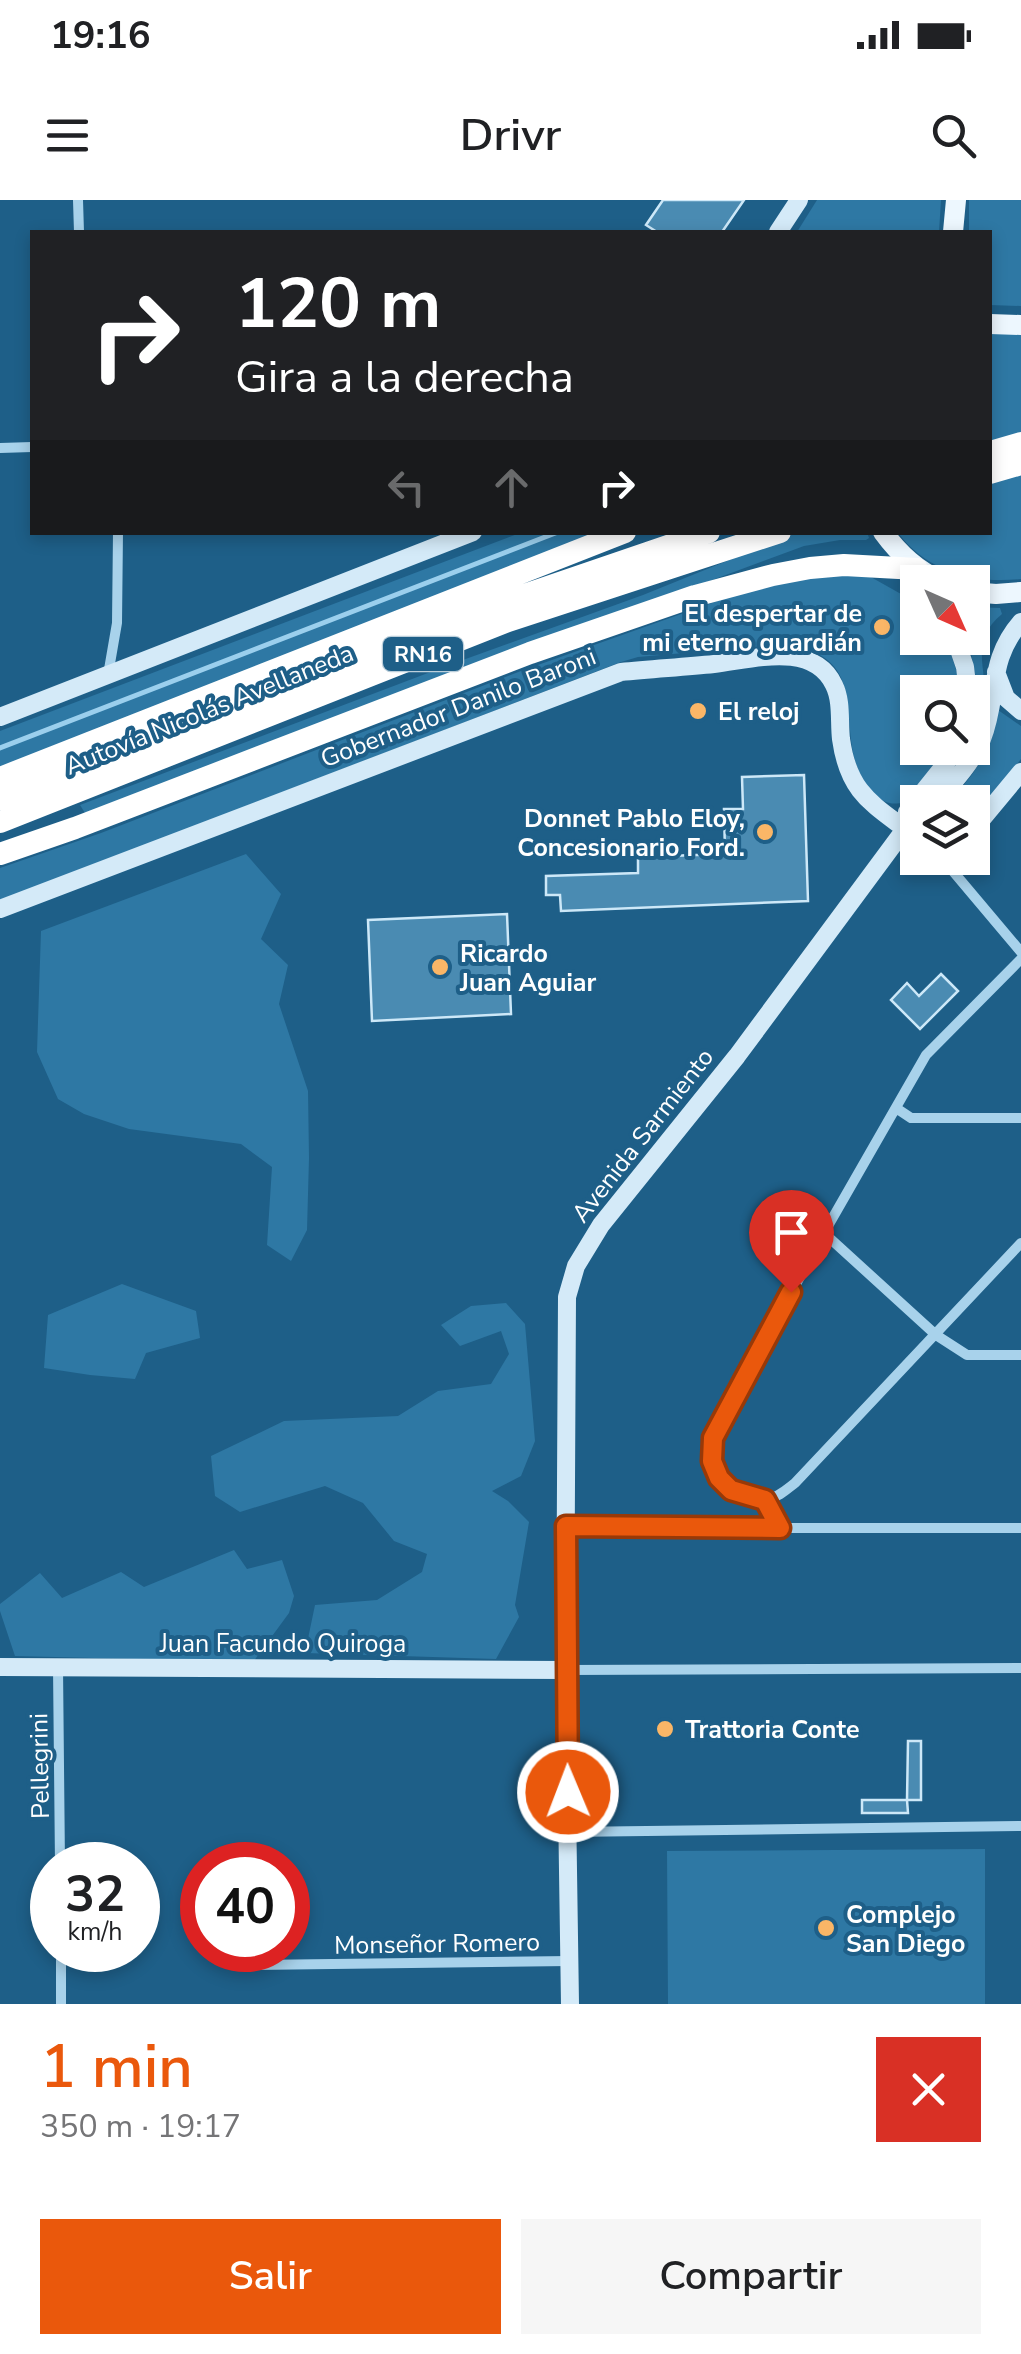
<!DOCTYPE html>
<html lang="es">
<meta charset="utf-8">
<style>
body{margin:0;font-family:"Nunito Sans",sans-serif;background:#f6f6f6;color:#202124;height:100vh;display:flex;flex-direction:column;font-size:38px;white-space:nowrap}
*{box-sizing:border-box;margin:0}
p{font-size:32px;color:#757577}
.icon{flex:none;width:55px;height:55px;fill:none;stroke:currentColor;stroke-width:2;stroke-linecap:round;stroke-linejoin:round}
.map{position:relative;height:1804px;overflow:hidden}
.drawer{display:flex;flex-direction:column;background:#fff;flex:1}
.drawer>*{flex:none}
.top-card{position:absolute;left:30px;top:30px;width:962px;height:305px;border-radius:0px;box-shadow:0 5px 15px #0003;background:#202124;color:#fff;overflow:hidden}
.needle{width:65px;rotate:135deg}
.fabs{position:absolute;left:900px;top:365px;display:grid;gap:20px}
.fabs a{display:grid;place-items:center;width:90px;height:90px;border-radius:0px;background:#fff;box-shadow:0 5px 15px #0003;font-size:50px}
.speed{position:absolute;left:30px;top:1642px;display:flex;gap:20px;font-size:50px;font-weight:700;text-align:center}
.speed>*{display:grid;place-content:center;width:130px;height:130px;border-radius:50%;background:#fff;box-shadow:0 5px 15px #0003;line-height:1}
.speed small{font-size:25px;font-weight:400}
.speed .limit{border:15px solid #d22;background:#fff;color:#111}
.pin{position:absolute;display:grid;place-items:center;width:85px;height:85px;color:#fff;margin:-102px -42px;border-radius:50% 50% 50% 0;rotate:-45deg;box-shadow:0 0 10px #0007}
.pin .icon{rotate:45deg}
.me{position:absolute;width:110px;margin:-55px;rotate:359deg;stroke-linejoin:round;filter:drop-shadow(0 0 8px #0008)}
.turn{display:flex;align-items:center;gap:35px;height:210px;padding:0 40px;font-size:45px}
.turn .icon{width:130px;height:130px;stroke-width:2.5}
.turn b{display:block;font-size:70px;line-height:85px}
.lanes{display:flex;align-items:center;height:95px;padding:0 40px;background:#0003;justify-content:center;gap:50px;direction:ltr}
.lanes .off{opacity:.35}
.round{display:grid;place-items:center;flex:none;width:105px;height:105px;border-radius:0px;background:#f6f6f6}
.summary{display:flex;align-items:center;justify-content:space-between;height:170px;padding:0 40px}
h1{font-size:60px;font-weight:600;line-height:75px;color:#ea580c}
.action{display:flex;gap:20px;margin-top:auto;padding:20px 40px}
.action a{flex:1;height:115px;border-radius:0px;background:#ea580c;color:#fff;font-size:40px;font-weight:600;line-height:115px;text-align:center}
.action a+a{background:#f6f6f6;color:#202124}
.status{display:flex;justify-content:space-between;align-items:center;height:70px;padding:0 50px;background:#fff;direction:ltr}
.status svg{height:28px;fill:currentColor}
header{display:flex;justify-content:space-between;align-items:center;height:130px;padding:0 40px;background:#fff;font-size:45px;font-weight:600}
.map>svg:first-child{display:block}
.green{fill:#2e78a4}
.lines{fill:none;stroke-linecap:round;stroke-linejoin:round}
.stream{stroke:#9bcfed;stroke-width:5}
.building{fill:#4a8bb2;stroke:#cde8f8;stroke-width:2.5}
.street{stroke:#a8d2eb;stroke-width:10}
.secondary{stroke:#d4eaf8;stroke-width:18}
.primary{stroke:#edf7fe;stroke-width:20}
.highway{stroke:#fff;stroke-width:22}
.route-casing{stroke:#983908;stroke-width:25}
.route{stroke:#ea580c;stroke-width:18}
.poi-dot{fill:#fab667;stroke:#1e5f88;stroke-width:4}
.labels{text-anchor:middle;stroke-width:8;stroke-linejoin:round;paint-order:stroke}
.shield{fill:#1e5f88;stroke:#bccfdb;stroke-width:2.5}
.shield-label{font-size:22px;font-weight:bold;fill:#fff}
.poi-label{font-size:25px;font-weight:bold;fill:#fff;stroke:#1e5f88;text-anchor:start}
.street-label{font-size:25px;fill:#fff;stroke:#1e5f88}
</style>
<div class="status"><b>19:16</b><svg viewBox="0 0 49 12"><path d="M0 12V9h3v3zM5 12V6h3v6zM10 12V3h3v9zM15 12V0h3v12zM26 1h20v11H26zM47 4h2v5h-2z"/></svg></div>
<header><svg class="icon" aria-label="menu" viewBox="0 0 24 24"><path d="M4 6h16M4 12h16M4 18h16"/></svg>Drivr<svg class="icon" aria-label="search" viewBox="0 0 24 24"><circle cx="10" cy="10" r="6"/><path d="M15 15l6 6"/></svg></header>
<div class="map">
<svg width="1021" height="1804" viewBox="0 0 1021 1804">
<rect width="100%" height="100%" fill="#1e5f88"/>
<path class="green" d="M817 0H941L939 32H797Z
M969 0H1021V106L990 105V32H969Z
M990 132 1021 134V379C973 384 928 372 898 333L990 332Z
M867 332 869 338 866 340H840L804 346 85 613 80 605 449 465 643 395 784 338 783 333Z
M520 333H603L0 567V531Z
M808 372 869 376 917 403 918 438H946L958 476 960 492H918V548H946L905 602C893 605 886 604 876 596 821 546 889 450 776 445L638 457 621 462 0 701V668L101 633 521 471 785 377Z
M973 407 1000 408 1002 414C968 442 988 470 985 505 984 518 976 532 973 545L978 488 971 454 965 438H972Z
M998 510 1021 526V559L973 620 972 602H948C977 573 989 552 998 510Z
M246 654 281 694 261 739 288 765 279 804 308 891 309 958 307 1030 291 1061 267 1045 272 967 241 944 129 929 84 914 58 899 37 852 41 731Z
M122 1084 196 1111 200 1138 146 1153 135 1179 90 1175 44 1168 48 1115Z
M506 1103 525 1124 535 1241 521 1276 492 1291 508 1301 529 1322 515 1405 519 1417 496 1459 305 1453 315 1405 377 1400 422 1372 427 1354 394 1341 363 1303 325 1286 240 1312 215 1296 211 1256 284 1221 398 1216 438 1191 491 1184 509 1154 501 1131 460 1146 441 1125 471 1106Z
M234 1350 247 1369 282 1360 294 1396 289 1413 253 1462 15 1456 0 1411V1404L40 1373 62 1398 121 1372 144 1387Z
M985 1649V1804H668L667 1651Z"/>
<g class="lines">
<path class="stream" d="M0 548 558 332"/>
</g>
<path class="building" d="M663 0H744L722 32H657L646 25Z
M804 575 808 701 561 711 560 695H546V676L638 673V657L725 654 724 609H743L742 577Z
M507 714 511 814 372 821 368 720Z
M941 774 958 791 920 829 891 800 907 783 919 796Z
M908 1541H921V1600H907Z
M862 1600H907L908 1613H862Z"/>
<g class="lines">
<path class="street" d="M78 0 79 32
M0 248 32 247
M108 475 117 423 118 332
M946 663 1021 752
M1021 759 926 855 824 1033 726 1212C719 1227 712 1239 712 1256 713 1282 743 1304 768 1299 779 1297 787 1289 795 1283L1021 1043
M896 908 911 918H1021
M824 1033 936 1135 967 1155H1021
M765 1300 780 1328H1021
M566 1327 780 1328
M58 1467 60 1665
M565 1470 1021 1468
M568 1632 1021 1626
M61 1750V1804
M245 1765 570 1761"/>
<path class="secondary" d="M778 32 799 0
M955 438 965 467 968 492
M996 472 1006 498 1021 511
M0 517 473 332
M936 602C953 583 972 563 982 539 999 496 987 461 1021 422
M905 629 907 612 947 562 956 548
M972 631 1021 572
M940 658 946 663 950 658
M0 709 621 472C652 469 683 467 714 464 751 460 813 440 834 485 842 501 839 521 841 539 849 597 876 605 918 639
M0 1467 565 1470
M570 1804 565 1470 567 1097 576 1066 601 1025 737 856 905 629 918 623"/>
<path class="primary" d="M953 32 956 0
M990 124 1021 125
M883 332C900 355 917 370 942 382
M972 392 996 394 1021 392"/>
<path class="highway" d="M990 252 1021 243
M990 273 1021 264
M0 578 625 332
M0 599 486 408 709 332
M0 622 508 421 780 332
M0 654 75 628 530 453 695 396 773 375 810 368 844 365 917 369"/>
</g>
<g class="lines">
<g class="route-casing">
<path id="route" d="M568 1592 566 1326 780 1328 765 1300 731 1290 719 1278 712 1261 713 1238 791 1092"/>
</g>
<use href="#route" class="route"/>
</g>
<g class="poi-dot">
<circle cx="882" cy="427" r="10"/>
<circle cx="698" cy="511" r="10"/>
<circle cx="765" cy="632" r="10"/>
<circle cx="440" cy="767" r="10"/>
<circle cx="665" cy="1529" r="10"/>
<circle cx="826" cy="1728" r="10"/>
</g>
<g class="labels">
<rect class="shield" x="383" y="437" width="80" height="34" rx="8"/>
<g class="shield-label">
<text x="423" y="462">RN16</text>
</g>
<g class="poi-label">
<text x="862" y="422" text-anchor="end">El despertar de<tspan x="862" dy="29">mi eterno guardián</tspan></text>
<text x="718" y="520">El reloj</text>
<text x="745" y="627" text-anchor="end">Donnet Pablo Eloy,<tspan x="745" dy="29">Concesionario Ford.</tspan></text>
<text x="460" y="762">Ricardo<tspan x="460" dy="29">Juan Aguiar</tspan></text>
<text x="685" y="1538">Trattoria Conte</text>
<text x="846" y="1723">Complejo<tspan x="846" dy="29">San Diego</tspan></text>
</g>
<g class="street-label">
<text transform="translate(458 507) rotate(-21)" y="9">Gobernador Danilo Baroni</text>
<text transform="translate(209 509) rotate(-22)" y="9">Autovía Nicolás Avellaneda</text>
<text transform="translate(642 935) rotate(-52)" y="9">Avenida Sarmiento</text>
<text x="283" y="1452">Juan Facundo Quiroga</text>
<text transform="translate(39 1566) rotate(-91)" y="9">Pellegrini</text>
<text transform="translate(437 1743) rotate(-1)" y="9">Monseñor Romero</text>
</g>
</g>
</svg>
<div class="fabs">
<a><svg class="needle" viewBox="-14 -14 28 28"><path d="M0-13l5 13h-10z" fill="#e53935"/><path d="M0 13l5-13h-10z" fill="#757577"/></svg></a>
<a><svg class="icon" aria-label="search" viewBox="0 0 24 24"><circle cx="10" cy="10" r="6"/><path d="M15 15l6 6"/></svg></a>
<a><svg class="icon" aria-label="layers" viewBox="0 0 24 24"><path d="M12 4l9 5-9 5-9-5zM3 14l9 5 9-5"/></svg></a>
</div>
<div class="speed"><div>32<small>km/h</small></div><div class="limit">40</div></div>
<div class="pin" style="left:791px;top:1092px;background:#d93025"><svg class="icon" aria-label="arrive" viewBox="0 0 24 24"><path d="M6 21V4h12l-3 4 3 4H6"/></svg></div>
<svg class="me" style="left:568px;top:1592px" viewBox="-20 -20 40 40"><circle r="17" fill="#ea580c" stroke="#fff" stroke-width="3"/><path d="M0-11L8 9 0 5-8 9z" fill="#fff"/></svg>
<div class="top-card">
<div class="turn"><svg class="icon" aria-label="right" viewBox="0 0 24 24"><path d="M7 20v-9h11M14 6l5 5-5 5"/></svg><div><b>120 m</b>Gira a la derecha</div></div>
<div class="lanes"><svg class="icon off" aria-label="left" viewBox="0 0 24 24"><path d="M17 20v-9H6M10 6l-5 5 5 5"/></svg><svg class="icon off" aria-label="ahead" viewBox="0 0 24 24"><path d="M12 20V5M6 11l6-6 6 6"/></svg><svg class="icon" aria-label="right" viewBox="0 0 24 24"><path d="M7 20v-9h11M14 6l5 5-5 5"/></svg></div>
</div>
</div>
<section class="drawer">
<div class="summary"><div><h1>1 min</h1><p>350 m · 19:17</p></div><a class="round" style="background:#d93025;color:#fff"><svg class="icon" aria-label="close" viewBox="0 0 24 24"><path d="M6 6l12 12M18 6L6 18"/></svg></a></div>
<div class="action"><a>Salir</a><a>Compartir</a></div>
</section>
